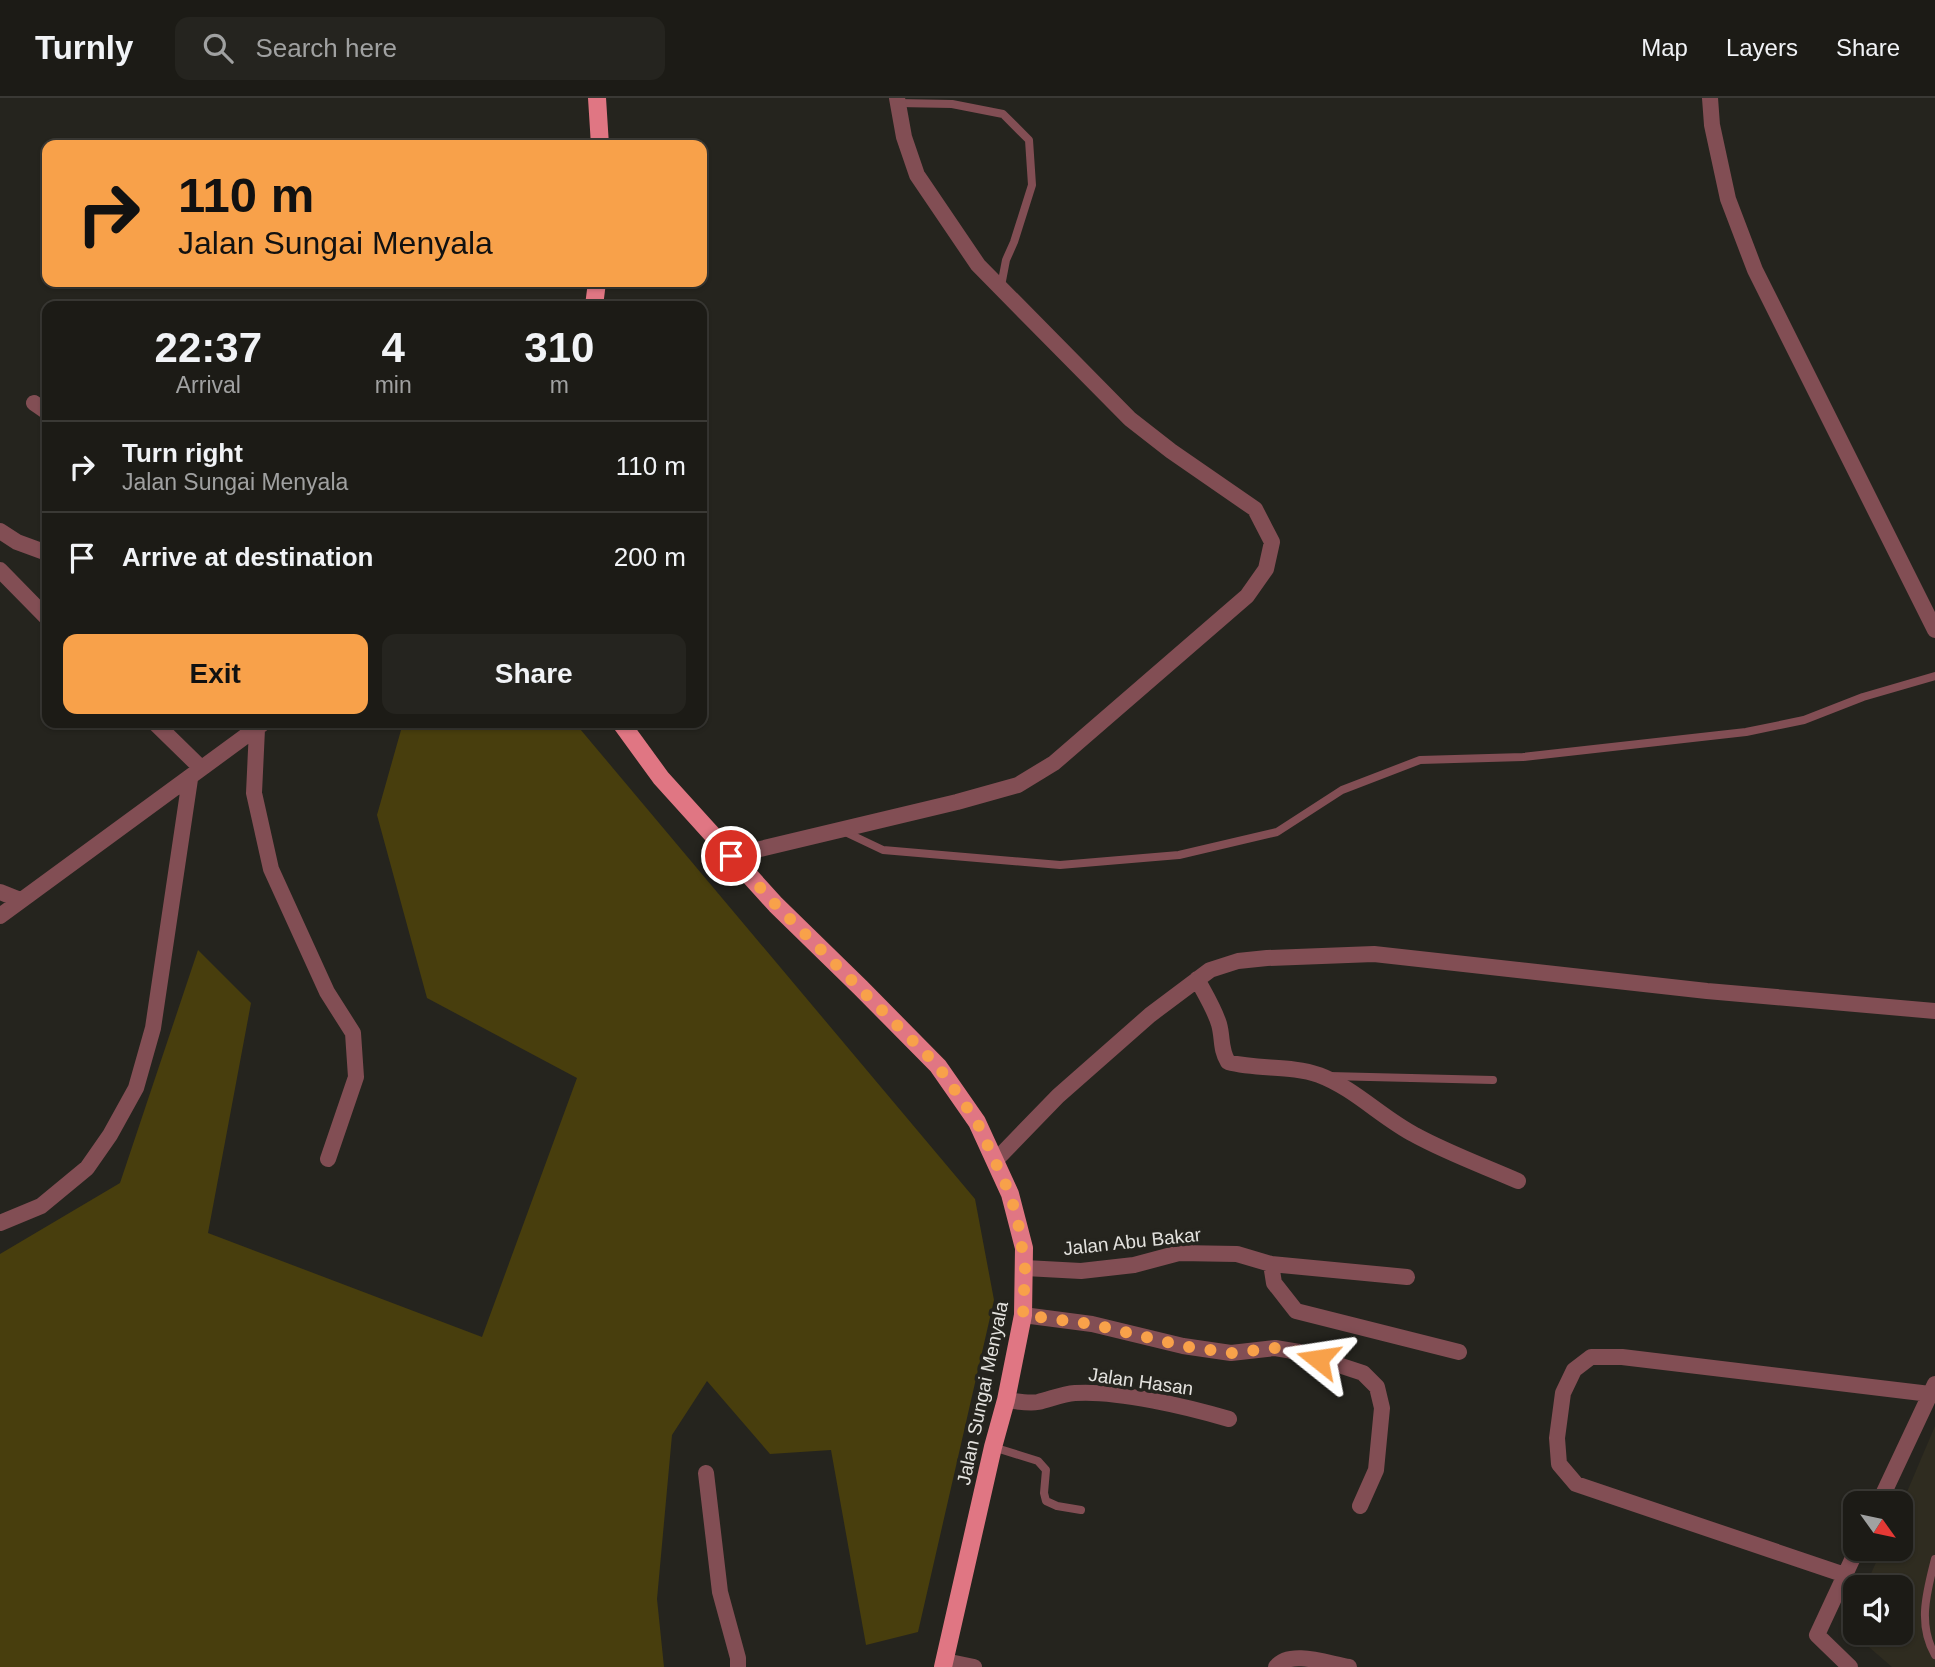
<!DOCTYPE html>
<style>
body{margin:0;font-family:Helvetica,sans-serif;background:#25241f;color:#f1f3f6;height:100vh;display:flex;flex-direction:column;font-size:26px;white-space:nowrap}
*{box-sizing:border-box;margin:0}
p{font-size:23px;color:#a0a1a1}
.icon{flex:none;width:38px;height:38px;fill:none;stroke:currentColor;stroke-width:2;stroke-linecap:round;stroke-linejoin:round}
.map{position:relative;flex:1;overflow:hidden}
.details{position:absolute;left:42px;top:203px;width:665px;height:427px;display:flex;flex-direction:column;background:#1c1b16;border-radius:14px;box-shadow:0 2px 5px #0004,0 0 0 2px #3a3935}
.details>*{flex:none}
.hud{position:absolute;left:42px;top:42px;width:665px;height:147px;border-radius:14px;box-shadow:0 2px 5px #0004,0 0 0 2px #3a3935;background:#f8a14a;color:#111;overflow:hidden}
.needle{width:46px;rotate:123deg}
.buttons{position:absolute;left:1843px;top:1393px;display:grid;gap:14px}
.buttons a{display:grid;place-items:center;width:70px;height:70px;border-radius:14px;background:#1c1b16;box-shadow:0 2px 5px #0004,0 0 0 2px #3a3935;font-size:35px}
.pin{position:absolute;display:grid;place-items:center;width:60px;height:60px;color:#fff;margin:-30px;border:4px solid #fff;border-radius:50%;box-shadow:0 2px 7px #0007}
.me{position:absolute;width:77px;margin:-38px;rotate:285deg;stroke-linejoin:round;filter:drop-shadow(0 0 5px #0008)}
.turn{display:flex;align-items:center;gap:24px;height:147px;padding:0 21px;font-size:32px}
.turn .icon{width:91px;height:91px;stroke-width:2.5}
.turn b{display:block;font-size:49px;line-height:60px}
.eta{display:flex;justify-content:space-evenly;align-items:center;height:119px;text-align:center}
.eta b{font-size:42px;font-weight:700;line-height:49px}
.action{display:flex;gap:14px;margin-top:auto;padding:14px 21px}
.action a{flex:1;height:80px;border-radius:14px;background:#f8a14a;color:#111;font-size:28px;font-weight:700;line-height:80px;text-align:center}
.action a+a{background:#25241f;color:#f1f3f6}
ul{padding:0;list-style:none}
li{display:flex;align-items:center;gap:21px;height:91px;padding:0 21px;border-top:2px solid #3a3935}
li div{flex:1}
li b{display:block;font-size:26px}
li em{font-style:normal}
header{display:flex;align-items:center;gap:42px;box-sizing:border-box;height:98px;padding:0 35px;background:#1c1b16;border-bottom:2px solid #3a3935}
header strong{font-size:33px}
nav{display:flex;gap:38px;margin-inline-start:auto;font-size:24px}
.search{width:490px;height:63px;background:#25241f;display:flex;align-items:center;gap:18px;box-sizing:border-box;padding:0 24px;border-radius:14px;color:#a0a1a1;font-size:26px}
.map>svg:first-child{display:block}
.built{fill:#2f2c20}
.green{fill:#483e0d}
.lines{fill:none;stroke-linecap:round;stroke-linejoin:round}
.service{stroke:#824e54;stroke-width:8}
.minor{stroke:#824e54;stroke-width:16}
.primary{stroke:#e07683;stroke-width:18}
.route{stroke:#f8a14a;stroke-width:12;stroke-dasharray:0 21.6}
.labels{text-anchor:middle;stroke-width:7;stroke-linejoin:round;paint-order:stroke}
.street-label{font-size:19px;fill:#e3e2de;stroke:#25241e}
</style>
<header>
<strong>Turnly</strong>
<div class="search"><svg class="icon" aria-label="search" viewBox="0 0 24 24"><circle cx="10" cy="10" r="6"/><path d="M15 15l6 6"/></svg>Search here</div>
<nav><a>Map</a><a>Layers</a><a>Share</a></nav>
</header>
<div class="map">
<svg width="1935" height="1569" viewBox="0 0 1935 1569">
<rect width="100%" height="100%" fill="#25241e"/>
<path class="built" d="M1935 1328V1569H1892L1847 1530 1855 1513V1535H1900V1489H1865L1882 1451H1900L1901 1408Z"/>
<path class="green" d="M403 625H575L975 1101 994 1202 918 1534 866 1547 831 1352 770 1356 707 1283 672 1337 657 1501 664 1569H0V1156L120 1085 198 852 251 905 208 1135 482 1239 577 980 427 900 377 717Z"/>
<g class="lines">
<path class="service" d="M898 5 952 6 1003 16 1029 42 1032 87 1014 144 1006 162 1001 188
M843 733 883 752 1060 767 1179 757 1277 734 1342 692 1420 662 1523 659 1746 634 1804 622 1863 599 1935 578
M1329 978 1493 982
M993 1349 1038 1363 1046 1372 1044 1395 1046 1403 1057 1408 1081 1412
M1935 1461C1927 1493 1917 1526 1935 1557"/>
<path class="minor" d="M1710 0 1712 27 1728 101 1755 172 1935 532
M34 305 47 314
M0 433 17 444 47 455
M0 472 47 520
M155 625 201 670
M257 631 254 695 271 771 327 894 353 935 356 979 328 1061
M731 758 957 704 1018 687 1054 665 1247 498 1266 471 1272 444 1255 411 1171 353 1130 321 978 167 917 77 904 39 897 0
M0 794 20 802
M0 818 262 626
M1197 881C1205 896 1214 910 1219 926 1223 940 1220 951 1228 964 1258 972 1290 967 1319 977 1354 990 1382 1020 1415 1037 1448 1055 1484 1068 1518 1083
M996 1062 1058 998 1150 917 1210 872 1238 863 1267 860 1374 856 1707 893 1935 913
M0 1125 41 1108 87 1070 110 1037 136 990 153 930 190 681
M1271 1166 1407 1179
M1025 1170 1081 1173 1134 1167 1179 1155 1237 1156 1271 1166 1274 1185 1296 1213 1459 1254
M1023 1217 1092 1226 1183 1248 1231 1255 1275 1250 1299 1254 1363 1275 1377 1289 1382 1310 1376 1372 1360 1408
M1006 1302C1016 1303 1028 1306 1038 1304 1051 1301 1062 1296 1075 1295 1117 1292 1188 1309 1229 1321
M706 1375 720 1494 738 1560V1569
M1879 1405 1935 1286
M1845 1477 1576 1386 1559 1366 1557 1340 1563 1295 1574 1272 1591 1259H1622L1930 1296
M945 1563 974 1569
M1276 1569C1290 1551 1329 1566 1349 1569
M1850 1569 1817 1537 1857 1451"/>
<path class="primary" d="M597 0 600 47
M594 208 597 184
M621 625 661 680 776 807 861 890 938 968 977 1024 1010 1096 1024 1150 1023 1217 1006 1302 993 1349 943 1569"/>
</g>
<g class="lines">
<path class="route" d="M731 758 776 807 938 968 977 1024 1010 1096 1018 1124 1025 1170 1023 1217 1092 1226 1183 1248 1231 1255 1275 1250 1299 1254 1318 1261"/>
</g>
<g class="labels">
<g class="street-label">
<text transform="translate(1132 1143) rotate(-6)" y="7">Jalan Abu Bakar</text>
<text transform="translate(1141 1283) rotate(8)" y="7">Jalan Hasan</text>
<text transform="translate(982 1295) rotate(-78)" y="7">Jalan Sungai Menyala</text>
</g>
</g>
</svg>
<div class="buttons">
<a><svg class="needle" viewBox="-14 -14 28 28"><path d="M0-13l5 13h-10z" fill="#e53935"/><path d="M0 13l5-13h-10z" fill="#a0a1a1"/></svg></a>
<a><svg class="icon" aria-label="sound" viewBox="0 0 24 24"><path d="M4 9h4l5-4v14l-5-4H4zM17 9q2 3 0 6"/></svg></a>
</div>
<div class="pin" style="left:731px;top:758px;background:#d93025"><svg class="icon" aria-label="arrive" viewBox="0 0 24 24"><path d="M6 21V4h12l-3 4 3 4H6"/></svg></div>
<svg class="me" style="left:1318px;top:1261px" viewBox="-20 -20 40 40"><path d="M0-17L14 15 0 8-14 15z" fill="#f8a14a" stroke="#fff" stroke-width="4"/></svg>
<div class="hud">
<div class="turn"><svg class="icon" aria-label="right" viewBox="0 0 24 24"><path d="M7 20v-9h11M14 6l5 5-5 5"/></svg><div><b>110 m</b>Jalan Sungai Menyala</div></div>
</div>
<section class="details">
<div class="eta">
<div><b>22:37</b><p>Arrival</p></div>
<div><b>4</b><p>min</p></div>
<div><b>310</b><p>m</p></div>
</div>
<ul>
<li><svg class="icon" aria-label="right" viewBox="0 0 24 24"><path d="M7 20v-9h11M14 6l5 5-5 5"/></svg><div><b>Turn right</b><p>Jalan Sungai Menyala</p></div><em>110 m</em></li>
<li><svg class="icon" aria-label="arrive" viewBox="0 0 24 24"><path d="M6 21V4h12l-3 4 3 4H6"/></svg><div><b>Arrive at destination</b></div><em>200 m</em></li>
</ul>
<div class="action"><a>Exit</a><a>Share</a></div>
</section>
</div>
